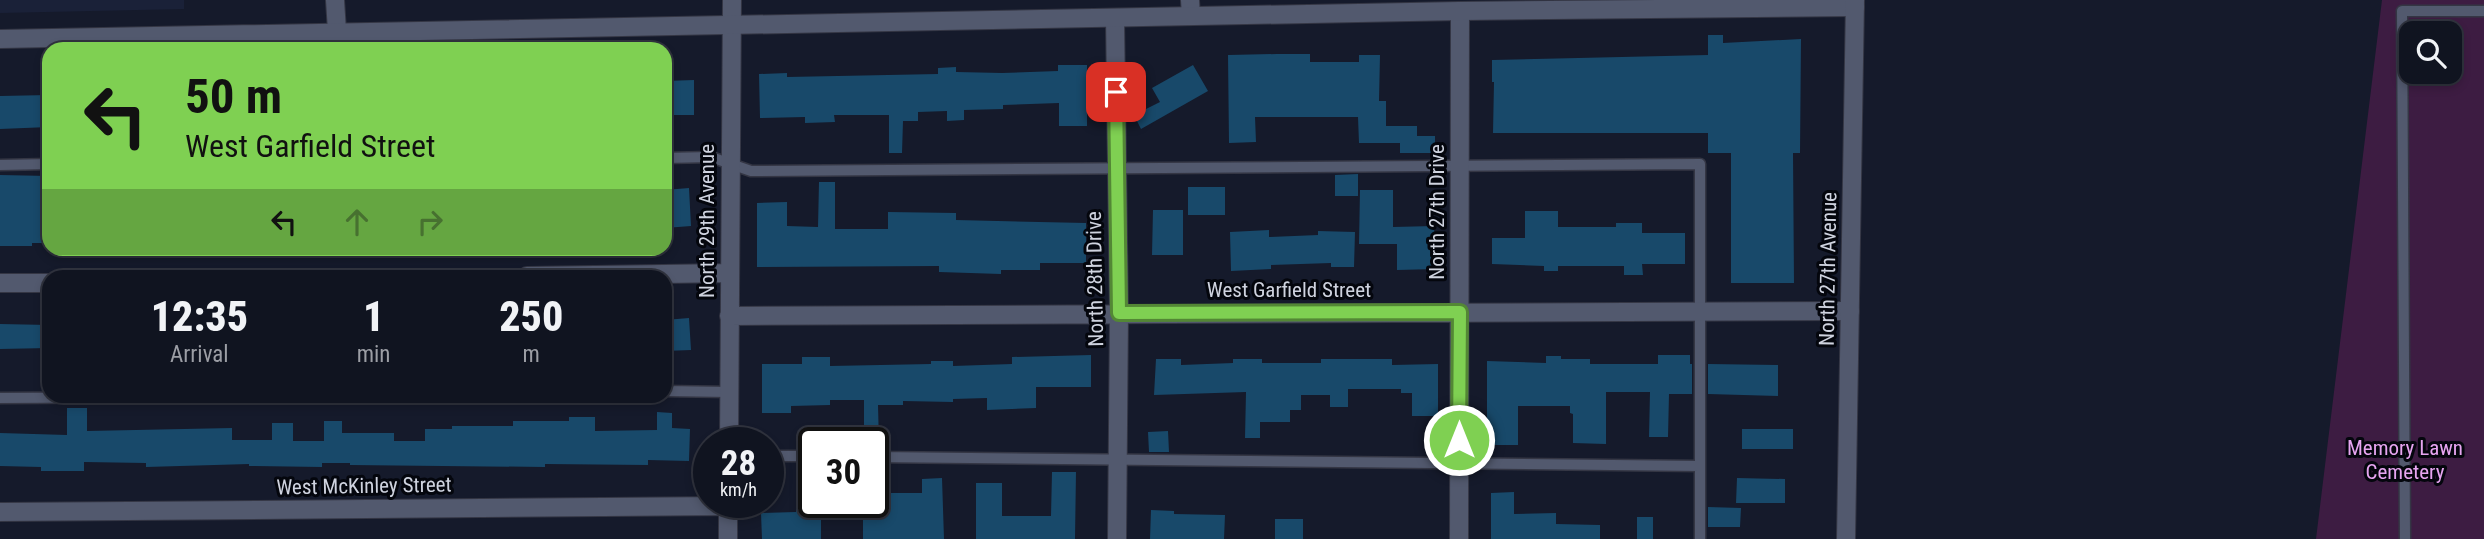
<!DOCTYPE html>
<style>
body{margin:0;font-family:"Roboto Condensed",sans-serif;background:#191d29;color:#f1f3f6;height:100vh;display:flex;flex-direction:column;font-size:26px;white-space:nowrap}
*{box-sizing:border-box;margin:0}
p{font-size:23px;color:#9c9ea5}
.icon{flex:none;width:38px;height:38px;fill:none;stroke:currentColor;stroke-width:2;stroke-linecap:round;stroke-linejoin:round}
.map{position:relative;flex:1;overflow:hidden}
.side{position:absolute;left:42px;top:270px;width:630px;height:133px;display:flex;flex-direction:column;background:#101420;border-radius:21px;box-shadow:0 4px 10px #0003,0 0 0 2px #30333e}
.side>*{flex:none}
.guide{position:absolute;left:42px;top:42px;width:630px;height:214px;border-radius:21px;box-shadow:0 4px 10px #0003,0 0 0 2px #30333e;background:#7fd052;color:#111;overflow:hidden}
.tools{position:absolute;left:2399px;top:21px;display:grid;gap:14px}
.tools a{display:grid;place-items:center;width:63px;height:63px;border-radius:14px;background:#101420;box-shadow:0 4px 10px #0003,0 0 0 2px #30333e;font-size:35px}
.speed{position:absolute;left:693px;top:427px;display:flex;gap:14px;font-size:35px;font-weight:700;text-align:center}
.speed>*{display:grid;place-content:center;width:91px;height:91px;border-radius:50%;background:#101420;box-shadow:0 4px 10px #0003,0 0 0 2px #30333e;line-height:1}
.speed small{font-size:18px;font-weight:400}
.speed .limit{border:4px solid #111;border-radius:10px;background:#fff;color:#111}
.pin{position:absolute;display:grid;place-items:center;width:60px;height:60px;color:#fff;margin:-30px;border-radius:14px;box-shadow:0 4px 10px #0006}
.me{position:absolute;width:77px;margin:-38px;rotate:0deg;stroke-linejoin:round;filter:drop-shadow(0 0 5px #0008)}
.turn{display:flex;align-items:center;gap:24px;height:147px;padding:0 28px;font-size:32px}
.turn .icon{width:91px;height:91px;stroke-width:2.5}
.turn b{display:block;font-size:49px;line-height:60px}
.lanes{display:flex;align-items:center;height:66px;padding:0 28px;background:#0003;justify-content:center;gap:35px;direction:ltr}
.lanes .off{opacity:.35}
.eta{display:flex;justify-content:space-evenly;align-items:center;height:119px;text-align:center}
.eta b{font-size:42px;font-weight:800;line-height:49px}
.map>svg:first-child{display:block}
.built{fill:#1a2138}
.green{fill:#3d1c42;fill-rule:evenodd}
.building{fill:#18496a}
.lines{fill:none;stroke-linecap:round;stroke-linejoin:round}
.service-casing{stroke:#343644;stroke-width:13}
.minor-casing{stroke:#343644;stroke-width:20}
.tertiary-casing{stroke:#343644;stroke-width:20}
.secondary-casing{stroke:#343644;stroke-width:20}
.service{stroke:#52596e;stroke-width:10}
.minor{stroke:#52596e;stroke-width:18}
.tertiary{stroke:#52596e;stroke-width:18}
.secondary{stroke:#52596e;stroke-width:18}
.route-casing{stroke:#538735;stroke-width:18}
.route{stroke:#7fd052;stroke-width:12}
.labels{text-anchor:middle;stroke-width:6;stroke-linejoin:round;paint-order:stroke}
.street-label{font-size:21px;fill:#cfd3df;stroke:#04060d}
.park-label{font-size:21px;fill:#e7a5f1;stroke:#04060d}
</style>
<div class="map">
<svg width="2484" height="539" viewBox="0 0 2484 539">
<rect width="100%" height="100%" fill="#151a2b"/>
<path class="built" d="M0 0H184V9L0 13Z"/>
<path class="green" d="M2382 0H2484V539H2316ZM2412 33H2450V72H2412Z"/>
<path class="building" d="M1708 35H1723V43L1801 39 1800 153H1793L1794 283H1731V153H1708V133H1493L1494 82H1492V60L1708 55Z
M1277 54H1310V62H1359V55H1380L1379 101H1386V126H1417V136H1435V153H1400V143H1359L1358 117H1255L1256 142 1229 143 1228 55Z
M1058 65H1087V126H1059V103L1003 105V109L964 110V120L947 121V111L918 112V121H903L902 153H889V115H834L835 122 805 123V117L760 118 759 74 787 73V77L938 74V68L956 67V72L1002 73 1058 71Z
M1193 65 1208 91 1141 129 1134 115 1160 102 1152 88Z
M694 80V115H665V81Z
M49 95V127L0 129V96Z
M1358 174V196H1335V175Z
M0 175 49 176V243H32V246H0Z
M819 182H835V229H888V212L956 213V220L1086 223V263H1040V270H1001V274L939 272V266L757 267V203L787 202V226L818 227Z
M1188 187H1225V215H1188Z
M689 188 691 226 665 228V190Z
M1360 190H1393V227L1434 226 1436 269 1397 270V244H1359Z
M1153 210H1183V255H1152Z
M1525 211H1558V227H1616V223H1642V233H1685V264H1642L1643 275H1624V266H1558V271H1544V266L1492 264V238H1525Z
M1269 230V237L1318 235V231L1355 232 1354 267H1331V263L1271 265V269L1231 271 1230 232Z
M689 318 691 350 665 351V320Z
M0 324 49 325V348L0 349Z
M1091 355V387H1036V408L987 410V398L953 399V402L903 401V405H878L879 443H864V400H830V405L791 406V413H762V364H802V357H830V366L931 364V361H953V366L1012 364V357Z
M1658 355H1690V364H1692V394H1669L1668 437H1649L1650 392H1606V444L1573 443V414L1570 413V406H1518V445H1494V434H1487V361L1546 363V356H1561V359H1590V364H1658Z
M1156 359H1181V365L1233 363V359H1262V363H1321V359H1392V365L1438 364V416H1412V393H1401V389H1348V407H1330V395H1301V410H1290V422H1260V438H1245L1246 392 1154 395Z
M1708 364 1778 365V396L1708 394Z
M67 408H87V431L232 428V440H272V423H293V441H324V421H342V433H394V441H425V429H452V426H513V421H569V417H595V431L657 430V412L672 413V428L690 429 689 461 648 460V465L545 464V467L350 465V463H322V467L249 466V464L146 467V463L84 462V471H41V467L0 466V433L67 435Z
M1742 429H1793V449H1742Z
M1168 431 1169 452H1149L1148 432Z
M1052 472H1076L1075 539H976V483H1002V516H1051Z
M942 478 944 539H863V502H873V493H922V479Z
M1737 478 1785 479V503H1736Z
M796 484H814V502H821V539H762L761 513 796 512Z
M1514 492V514L1556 513V524L1600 525V539H1491V493Z
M1708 507 1741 508 1740 527H1708Z
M1151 510 1174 511V514L1225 515 1224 539H1150Z
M1637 517H1653V539H1637Z
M1275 519H1303V539H1275Z"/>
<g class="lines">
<g class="service-casing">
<path id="service" d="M665 158 711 157 751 171 1700 164V539
M0 165 49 164
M665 391 729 392
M0 398 318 396
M768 456H814
M873 457 1700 466
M2405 539 2402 11H2484"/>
</g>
<g class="minor-casing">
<path id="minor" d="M335 0 337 31
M1190 0 1191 16
M1115 18 1119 313 1117 539
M527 276 729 273
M0 283H49
M729 316 1850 311
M729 443 732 0
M0 512 728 506
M728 539V502
M1459 539 1460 11"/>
</g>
<g class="tertiary-casing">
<path id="tertiary" d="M0 39 1460 11 1855 7"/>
</g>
<g class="secondary-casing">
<path id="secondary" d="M1846 539 1855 0"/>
</g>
<use href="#service" class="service"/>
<use href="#minor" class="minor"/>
<use href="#tertiary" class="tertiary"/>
<use href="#secondary" class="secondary"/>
</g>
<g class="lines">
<g class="route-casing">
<path id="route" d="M1116 92 1119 313 1460 312 1459 440"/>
</g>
<use href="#route" class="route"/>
</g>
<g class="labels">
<g class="street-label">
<text transform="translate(1437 212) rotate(-90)" y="7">North 27th Drive</text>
<text transform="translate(707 221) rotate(-90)" y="7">North 29th Avenue</text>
<text transform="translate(1828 269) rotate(-89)" y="7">North 27th Avenue</text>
<text transform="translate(1095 279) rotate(-91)" y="7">North 28th Drive</text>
<text x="1289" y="297">West Garfield Street</text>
<text transform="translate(364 486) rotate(-1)" y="7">West McKinley Street</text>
</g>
<g class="park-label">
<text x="2405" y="455">Memory Lawn<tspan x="2405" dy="24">Cemetery</tspan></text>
</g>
</g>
</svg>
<div class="tools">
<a><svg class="icon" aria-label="search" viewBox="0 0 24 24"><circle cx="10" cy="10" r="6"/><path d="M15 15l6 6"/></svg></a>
</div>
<div class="speed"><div>28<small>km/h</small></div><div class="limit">30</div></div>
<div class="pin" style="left:1116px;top:92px;background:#d93025"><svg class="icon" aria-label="arrive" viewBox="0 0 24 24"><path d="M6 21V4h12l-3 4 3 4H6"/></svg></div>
<svg class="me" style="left:1459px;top:440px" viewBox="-20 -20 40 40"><circle r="17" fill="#7fd052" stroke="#fff" stroke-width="3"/><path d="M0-11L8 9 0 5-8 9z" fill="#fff"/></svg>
<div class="guide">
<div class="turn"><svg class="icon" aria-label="left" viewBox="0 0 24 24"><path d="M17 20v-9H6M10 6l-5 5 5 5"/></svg><div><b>50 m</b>West Garfield Street</div></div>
<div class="lanes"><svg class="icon" aria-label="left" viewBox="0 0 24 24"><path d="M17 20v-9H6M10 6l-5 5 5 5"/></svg><svg class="icon off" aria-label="ahead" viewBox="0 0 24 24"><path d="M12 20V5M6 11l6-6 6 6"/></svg><svg class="icon off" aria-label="right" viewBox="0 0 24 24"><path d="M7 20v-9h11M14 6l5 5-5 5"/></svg></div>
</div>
<section class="side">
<div class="eta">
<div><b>12:35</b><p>Arrival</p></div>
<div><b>1</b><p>min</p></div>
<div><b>250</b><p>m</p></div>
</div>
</section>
</div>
